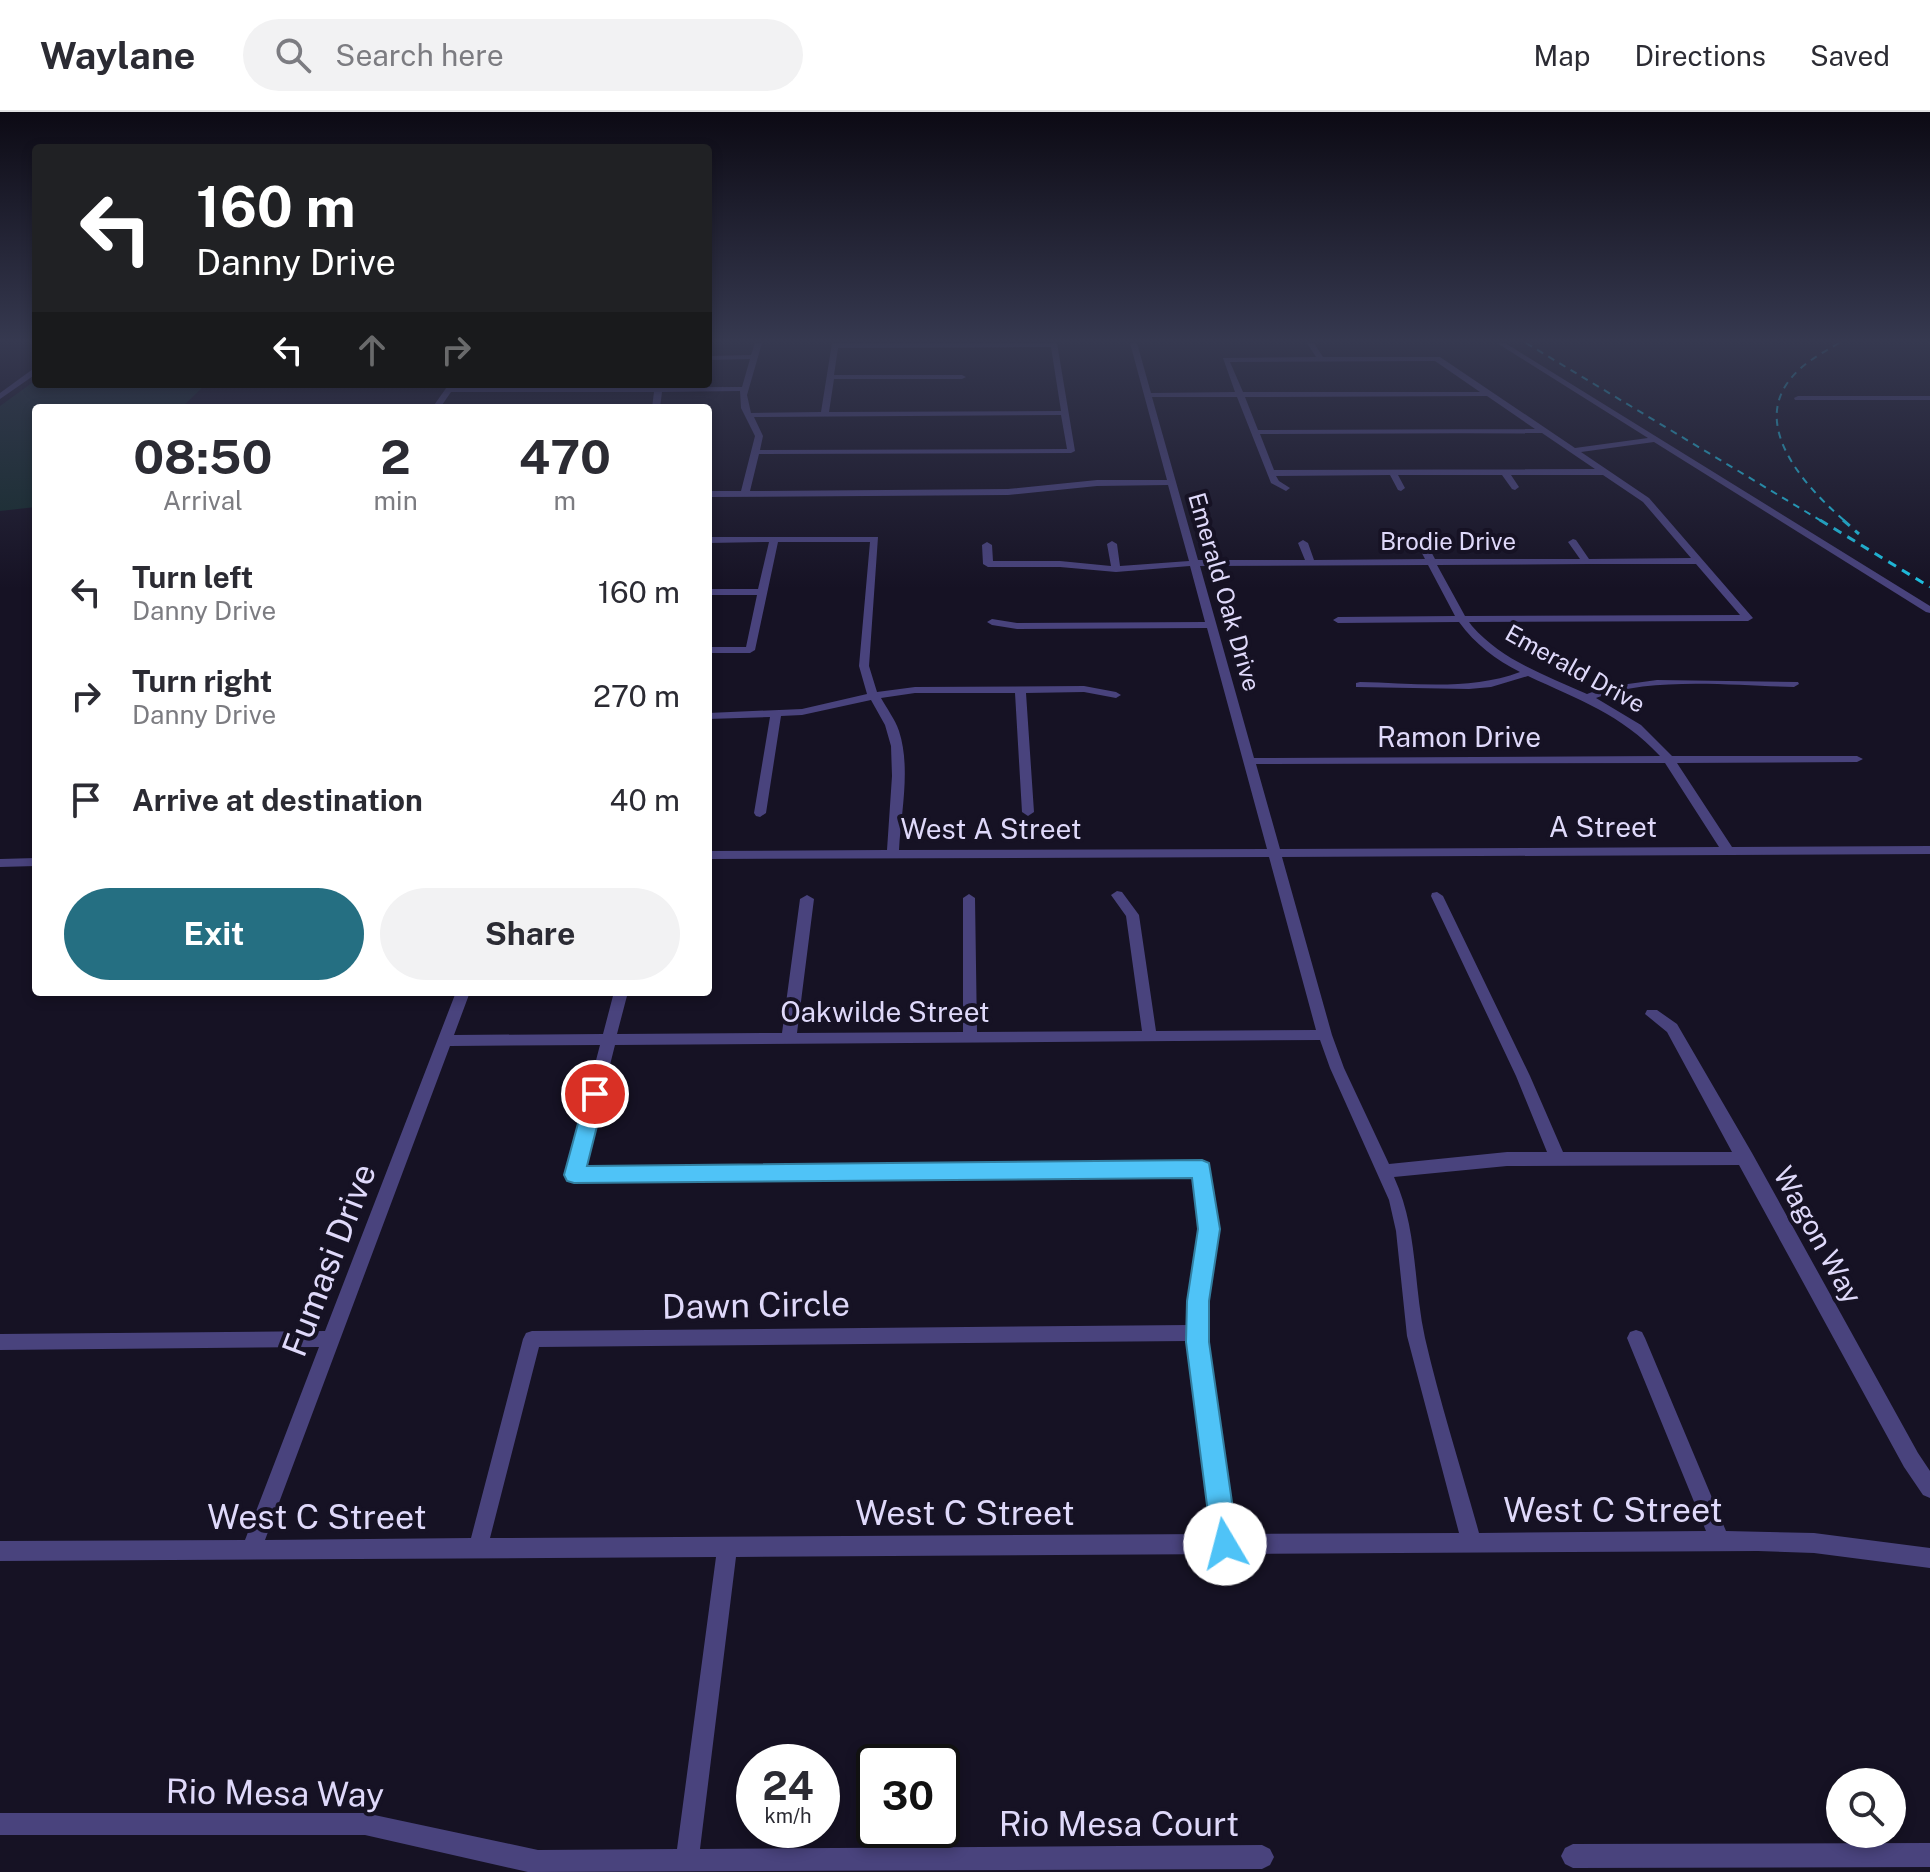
<!DOCTYPE html>
<style>
body{margin:0;font-family:"Public Sans",sans-serif;background:#f2f2f3;color:#2b2b33;height:100vh;display:flex;flex-direction:column;font-size:30px;white-space:nowrap}
*{box-sizing:border-box;margin:0}
p{font-size:26px;color:#7c7c81}
.icon{flex:none;width:44px;height:44px;fill:none;stroke:currentColor;stroke-width:2;stroke-linecap:round;stroke-linejoin:round}
.map{position:relative;flex:1;overflow:hidden}
.panel{position:absolute;left:32px;top:292px;width:680px;height:592px;display:flex;flex-direction:column;background:#fff;border-radius:8px;box-shadow:0 4px 12px #0003}
.panel>*{flex:none}
.top-card{position:absolute;left:32px;top:32px;width:680px;height:244px;border-radius:8px;box-shadow:0 4px 12px #0003;background:#202124;color:#fff;overflow:hidden}
.buttons{position:absolute;left:1826px;top:1656px;display:grid;gap:16px}
.buttons a{display:grid;place-items:center;width:80px;height:80px;border-radius:50%;background:#fff;box-shadow:0 4px 12px #0003;font-size:40px}
.speed{position:absolute;left:736px;top:1632px;display:flex;gap:16px;font-size:40px;font-weight:700;text-align:center}
.speed>*{display:grid;place-content:center;width:104px;height:104px;border-radius:50%;background:#fff;box-shadow:0 4px 12px #0003;line-height:1}
.speed small{font-size:20px;font-weight:400}
.speed .limit{border:4px solid #111;border-radius:12px;background:#fff;color:#111}
.pin{position:absolute;display:grid;place-items:center;width:68px;height:68px;color:#fff;margin:-34px;border:4px solid #fff;border-radius:50%;box-shadow:0 2px 8px #0007}
.me{position:absolute;width:88px;margin:-44px;rotate:352deg;stroke-linejoin:round;filter:drop-shadow(0 0 6px #0008)}
.turn{display:flex;align-items:center;gap:28px;height:168px;padding:0 32px;font-size:36px}
.turn .icon{width:104px;height:104px;stroke-width:2.5}
.turn b{display:block;font-size:56px;line-height:68px}
.lanes{display:flex;align-items:center;height:76px;padding:0 32px;background:#0003;justify-content:center;gap:40px;direction:ltr}
.lanes .off{opacity:.35}
.eta{display:flex;justify-content:space-evenly;align-items:center;height:136px;text-align:center}
.eta b{font-size:48px;font-weight:700;line-height:56px}
.cta{display:flex;gap:16px;margin-top:auto;padding:16px 32px}
.cta a{flex:1;height:92px;border-radius:48px;background:#256f82;color:#fff;font-size:32px;font-weight:700;line-height:92px;text-align:center}
.cta a+a{background:#f2f2f3;color:#2b2b33}
ul{padding:0;list-style:none}
li{display:flex;align-items:center;gap:24px;height:104px;padding:0 32px}
li div{flex:1}
li b{display:block;font-size:30px}
li em{font-style:normal}
header{display:flex;align-items:center;gap:48px;box-sizing:border-box;height:112px;padding:0 40px;background:#fff;border-bottom:2px solid #e1e1e2}
header strong{font-size:38px}
nav{display:flex;gap:44px;margin-inline-start:auto;font-size:28px}
.search{width:560px;height:72px;background:#f2f2f3;display:flex;align-items:center;gap:20px;box-sizing:border-box;padding:0 28px;border-radius:44px;color:#7c7c81;font-size:30px}
.map>svg:first-child{display:block}
.green{fill:#152c2d}
.lines{fill:none;stroke-linecap:round;stroke-linejoin:round}
.minor{fill:#49437d;fill-rule:evenodd}
.rail-far1{stroke:#1dc2e3;stroke-width:2;stroke-dasharray:7 6;stroke-linecap:butt}
.rail{stroke:#1dc2e3;stroke-width:3;stroke-dasharray:9 7;stroke-linecap:butt}
.route{fill:#4fc3f7;stroke:#337fa1;stroke-width:2}
.labels{text-anchor:middle;stroke-width:8;stroke-linejoin:round;paint-order:stroke}
.far-street-label{font-size:24px;fill:#dfd9fa;stroke:#161224}
.street-label{font-size:28px;fill:#dfd9fa;stroke:#161224}
.near-street-label{font-size:34px;fill:#dfd9fa;stroke:#161224}
</style>
<header>
<strong>Waylane</strong>
<div class="search"><svg class="icon" aria-label="search" viewBox="0 0 24 24"><circle cx="10" cy="10" r="6"/><path d="M15 15l6 6"/></svg>Search here</div>
<nav><a>Map</a><a>Directions</a><a>Saved</a></nav>
</header>
<div class="map">
<svg width="1930" height="1760" viewBox="0 0 1930 1760">
<rect width="100%" height="100%" fill="#161224"/>
<path class="green" d="M36 268V272H206L181 296H36V395L0 399V294Z"/>
<g class="lines">
<path class="minor" d="M755 231H762L747 283 751 301 821 300 832 231H1057L1075 339 1071 341 759 342 750 379 1008 377 1097 368H1167L1130 231H1137L1151 281 1235 280 1223 246 1316 245 1307 231H1314L1323 245H1440L1575 336 1648 326 1497 231H1505L1930 494V501L1926 500 1654 330 1581 340 1649 386 1753 506 1748 509 1469 510 1472 514C1503 549 1545 563 1587 582L1606 575 1657 568 1798 570 1799 572 1794 575C1736 574 1650 564 1596 586L1641 613 1672 644H1857L1863 647 1857 650 1677 651 1732 735 1930 734V742L1282 745 1332 923 1344 956 1389 1052 1507 1040H1547L1516 964 1431 784 1432 781 1437 780 1443 784 1530 964 1563 1040H1732L1667 920 1645 902 1647 898H1657L1677 912 1752 1041 1918 1341 1930 1359V1386L1923 1383 1904 1355 1739 1053 1507 1054 1394 1065C1418 1117 1413 1171 1425 1226 1440 1291 1461 1356 1479 1421L1706 1419 1627 1226 1630 1220 1636 1218 1642 1220 1645 1226 1726 1419 1814 1421 1930 1436V1456L1814 1441 1758 1439 736 1445 700 1737 1262 1733 1270 1737 1274 1745 1270 1753 1262 1757 528 1760 365 1723H0V1701H365L538 1738 677 1737 716 1445 0 1449V1429L245 1428 319 1235 0 1238V1222L325 1219 456 880H470L454 923 603 922 614 880H628L617 922 782 921 800 787 807 783 814 787 797 921 963 920V786L969 782 975 786 977 920 1142 919 1126 804 1111 783 1117 779 1122 780 1139 803 1156 919 1316 918 1269 745 708 747V739L887 738 892 664 891 634 885 613 871 588 802 603 781 604 766 701 760 705 756 704 754 701 770 605 708 607V601L802 597 867 582 859 554 870 430H778L755 538 750 541H708V535H746L757 483H708V477H758L769 430 708 431V425H878L869 554 877 580 915 575 1084 574 1116 580 1121 583 1116 586 1084 580 1026 581 1034 700 1028 704 1022 700 1015 581H915L881 586C887 597 895 607 899 619 911 656 901 700 899 738L1267 737 1207 516 1017 517 992 513 987 510 992 507 1017 511 1205 510 1190 454 1116 460 1060 455H988L983 452 982 433 987 430 992 433 993 449H1060L1111 454 1107 432 1112 429 1117 432 1120 454 1189 449 1168 373 1097 374 1008 383 708 385V379H741L755 324 741 296 740 279 662 280 660 296H652L654 280H451L440 296H432L449 272H457L454 276 742 275 750 247 708 248V244L751 243ZM1051 235 1061 299 829 300 834 267H962L966 265 962 263H834L838 236ZM1435 249 1480 280H1243L1230 250ZM1487 284 1535 317 1258 318 1245 285ZM1152 285H1237L1271 371 1286 379 1290 376 1279 369 1276 364 1390 363 1398 378 1401 379 1405 376 1398 363H1502L1512 377 1515 378 1519 375 1511 363H1603L1643 390 1691 446 1589 447 1576 428 1573 427 1568 430 1580 447H1435L1426 430 1421 427 1416 430 1425 447 1314 448 1308 431 1303 428 1298 431 1305 448H1198ZM1061 303 1067 337 760 338 763 324 754 305ZM1542 321 1595 357 1274 358 1260 322ZM1589 452H1696L1740 503 1465 504 1437 453ZM1428 453 1455 504 1338 505 1333 508 1338 511 1459 510C1475 532 1496 548 1520 560 1470 579 1412 571 1360 570L1356 571V575L1469 577 1491 575 1528 564C1579 588 1621 602 1660 644L1254 646 1200 454ZM1665 651 1719 735 1280 737 1256 652ZM1320 928 1330 956 1389 1088 1396 1119 1407 1224 1459 1421 1234 1422 1206 1230 1207 1189 1217 1117 1208 1052 1202 1050 584 1056 615 933ZM600 933 566 1063 568 1068 574 1070 1195 1064 1201 1117 1189 1189V1213L532 1219 526 1221 523 1227 471 1426 265 1428 450 934ZM1188 1229 1214 1422 490 1426 539 1235Z
M33 257H36V262L0 287V281Z
M1798 284H1930V288H1795L1794 286Z
M36 746V754L0 755V747Z
M1930 1731V1755L1573 1756 1565 1752 1561 1744 1565 1736 1573 1732Z"/>
<path class="rail-far1" d="M1526 231 1823 410
M1839 231C1819 243 1799 253 1786 273 1754 322 1812 381 1846 410"/>
<path class="rail" d="M1820 408 1930 475
M1843 408 1859 422"/>
</g>
<linearGradient id="sky" x2="0" y2="1"><stop stop-color="#0c0a14"/><stop offset="0.48" stop-color="#363950"/><stop offset="1" stop-color="#363950" stop-opacity="0"/></linearGradient>
<rect width="1930" height="477" fill="url(#sky)"/>
<path class="route" d="M595 974 602 976 605 982 587 1054 1202 1048 1209 1051 1220 1117 1209 1189V1230L1238 1432 1234 1441 1225 1445 1216 1441 1212 1432 1186 1230 1187 1189 1198 1117 1192 1066 574 1071 567 1069 564 1063 586 982 588 976Z"/>
<g class="labels">
<g class="far-street-label">
<text x="1448" y="438">Brodie Drive</text>
<text transform="translate(1224 480) rotate(74)" y="8">Emerald Oak Drive</text>
<text transform="translate(1575 557) rotate(29)" y="8">Emerald Drive</text>
</g>
<g class="street-label">
<text x="1459" y="635">Ramon Drive</text>
<text x="1603" y="725">A Street</text>
<text x="991" y="727">West A Street</text>
<text x="885" y="910">Oakwilde Street</text>
<text transform="translate(1818 1123) rotate(61)" y="10">Wagon Way</text>
</g>
<g class="near-street-label">
<text transform="translate(329 1148) rotate(-69)" y="12">Fumasi Drive</text>
<text transform="translate(756 1193) rotate(-1)" y="12">Dawn Circle</text>
<text x="1613" y="1410">West C Street</text>
<text x="965" y="1413">West C Street</text>
<text x="317" y="1417">West C Street</text>
<text transform="translate(275 1681) rotate(1)" y="12">Rio Mesa Way</text>
<text x="1119" y="1724">Rio Mesa Court</text>
</g>
</g>
</svg>
<div class="buttons">
<a><svg class="icon" aria-label="search" viewBox="0 0 24 24"><circle cx="10" cy="10" r="6"/><path d="M15 15l6 6"/></svg></a>
</div>
<div class="speed"><div>24<small>km/h</small></div><div class="limit">30</div></div>
<div class="pin" style="left:595px;top:982px;background:#d93025"><svg class="icon" aria-label="arrive" viewBox="0 0 24 24"><path d="M6 21V4h12l-3 4 3 4H6"/></svg></div>
<svg class="me" style="left:1225px;top:1432px" viewBox="-20 -20 40 40"><circle r="19" fill="#fff"/><path d="M0-13L10 11 0 6-10 11z" fill="#4fc3f7"/></svg>
<div class="top-card">
<div class="turn"><svg class="icon" aria-label="left" viewBox="0 0 24 24"><path d="M17 20v-9H6M10 6l-5 5 5 5"/></svg><div><b>160 m</b>Danny Drive</div></div>
<div class="lanes"><svg class="icon" aria-label="left" viewBox="0 0 24 24"><path d="M17 20v-9H6M10 6l-5 5 5 5"/></svg><svg class="icon off" aria-label="ahead" viewBox="0 0 24 24"><path d="M12 20V5M6 11l6-6 6 6"/></svg><svg class="icon off" aria-label="right" viewBox="0 0 24 24"><path d="M7 20v-9h11M14 6l5 5-5 5"/></svg></div>
</div>
<section class="panel">
<div class="eta">
<div><b>08:50</b><p>Arrival</p></div>
<div><b>2</b><p>min</p></div>
<div><b>470</b><p>m</p></div>
</div>
<ul>
<li><svg class="icon" aria-label="left" viewBox="0 0 24 24"><path d="M17 20v-9H6M10 6l-5 5 5 5"/></svg><div><b>Turn left</b><p>Danny Drive</p></div><em>160 m</em></li>
<li><svg class="icon" aria-label="right" viewBox="0 0 24 24"><path d="M7 20v-9h11M14 6l5 5-5 5"/></svg><div><b>Turn right</b><p>Danny Drive</p></div><em>270 m</em></li>
<li><svg class="icon" aria-label="arrive" viewBox="0 0 24 24"><path d="M6 21V4h12l-3 4 3 4H6"/></svg><div><b>Arrive at destination</b></div><em>40 m</em></li>
</ul>
<div class="cta"><a>Exit</a><a>Share</a></div>
</section>
</div>
